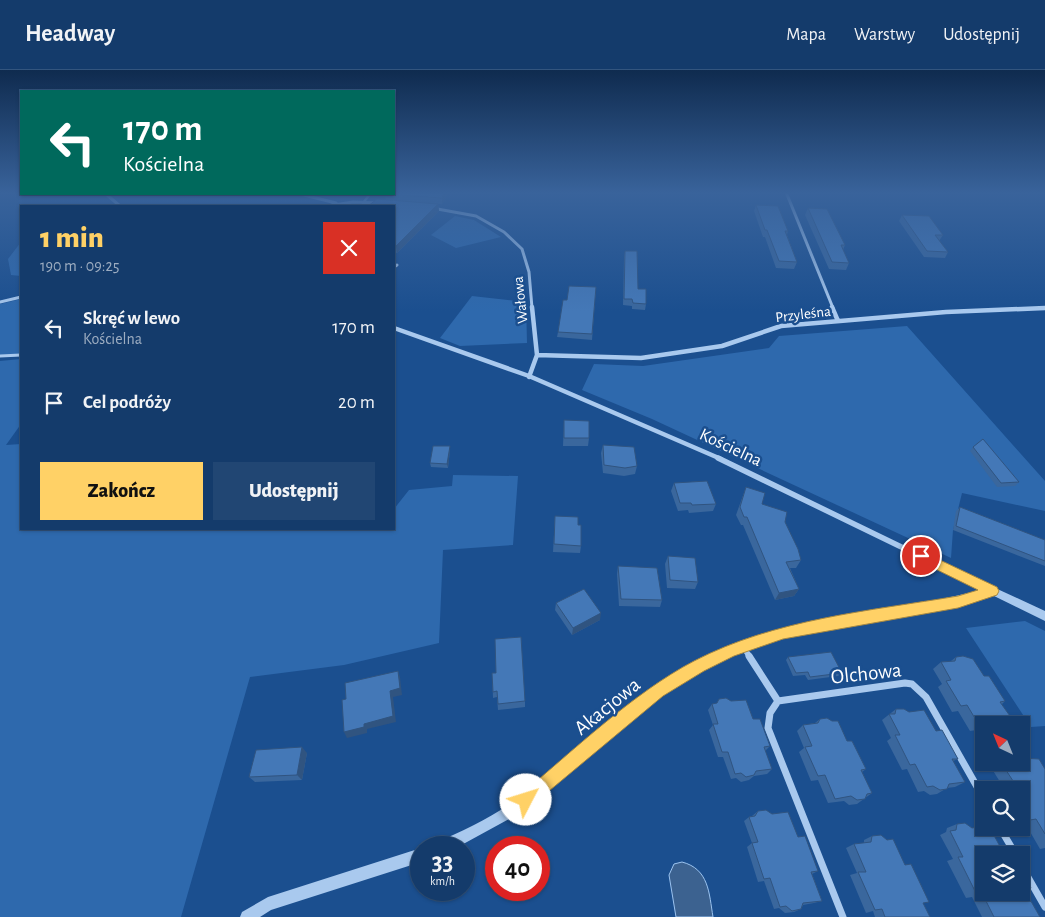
<!DOCTYPE html>
<html lang="pl">
<meta charset="utf-8">
<style>
body{margin:0;font-family:"Alegreya Sans",sans-serif;background:#214673;color:#f1f3f6;height:100vh;display:flex;flex-direction:column;font-size:19px;white-space:nowrap}
*{box-sizing:border-box;margin:0}
p{font-size:16px;color:#9dadc1}
.icon{flex:none;width:28px;height:28px;fill:none;stroke:currentColor;stroke-width:2;stroke-linecap:round;stroke-linejoin:round}
.map{position:relative;flex:1;overflow:hidden}
.panel{position:absolute;left:20px;top:135px;width:375px;height:325px;display:flex;flex-direction:column;background:#143b6b;border-radius:0px;box-shadow:0 1px 4px #0004,0 0 0 1px #33557e}
.panel>*{flex:none}
.guide{position:absolute;left:20px;top:20px;width:375px;height:105px;border-radius:0px;box-shadow:0 1px 4px #0004,0 0 0 1px #33557e;background:#00695c;color:#fff;overflow:hidden}
.needle{width:32px;rotate:317deg}
.tools{position:absolute;left:975px;top:646px;display:grid;gap:10px}
.tools a{display:grid;place-items:center;width:55px;height:55px;border-radius:0px;background:#143b6b;box-shadow:0 1px 4px #0004,0 0 0 1px #33557e;font-size:25px}
.speed{position:absolute;left:410px;top:766px;display:flex;gap:10px;font-size:25px;font-weight:700;text-align:center}
.speed>*{display:grid;place-content:center;width:65px;height:65px;border-radius:50%;background:#143b6b;box-shadow:0 1px 4px #0004,0 0 0 1px #33557e;line-height:1}
.speed small{font-size:12px;font-weight:400}
.speed .limit{border:8px solid #d22;background:#fff;color:#111}
.pin{position:absolute;display:grid;place-items:center;width:42px;height:42px;color:#fff;margin:-21px;border:2px solid #fff;border-radius:50%;box-shadow:0 1px 5px #0007}
.me{position:absolute;width:55px;margin:-28px;rotate:50deg;stroke-linejoin:round;filter:drop-shadow(0 0 4px #0008)}
.turn{display:flex;align-items:center;gap:18px;height:105px;padding:0 20px;font-size:22px}
.turn .icon{width:65px;height:65px;stroke-width:2.5}
.turn b{display:block;font-size:35px;line-height:42px}
.round{display:grid;place-items:center;flex:none;width:52px;height:52px;border-radius:0px;background:#214673}
.overview{display:flex;align-items:center;justify-content:space-between;height:85px;padding:0 20px}
h1{font-size:30px;font-weight:800;line-height:38px;color:#ffd166}
.cta{display:flex;gap:10px;margin-top:auto;padding:10px 20px}
.cta a{flex:1;height:58px;border-radius:0px;background:#ffd166;color:#111;font-size:20px;font-weight:800;line-height:58px;text-align:center}
.cta a+a{background:#214673;color:#f1f3f6}
ul{padding:0;list-style:none}
li{display:flex;align-items:center;gap:15px;height:75px;padding:0 20px}
li div{flex:1}
li b{display:block;font-size:19px}
li em{font-style:normal}
header{display:flex;align-items:center;gap:30px;box-sizing:border-box;height:70px;padding:0 25px;background:#143b6b;border-bottom:1px solid #33557e}
header strong{font-size:24px}
nav{display:flex;gap:28px;margin-inline-start:auto;font-size:18px}
.map>svg:first-child{display:block}
.green{fill:#2e69ad}
.water{fill:#3c6290;stroke:#9cc4f0}
.lines{fill:none;stroke-linecap:round;stroke-linejoin:round}
.service-far1{stroke:#a9c9ee;stroke-width:2.5}
.service{stroke:#a9c9ee;stroke-width:3}
.minor-far3{stroke:#a9c9ee;stroke-width:3}
.minor-far2{stroke:#a9c9ee;stroke-width:4.5}
.minor-far1{stroke:#a9c9ee;stroke-width:5.5}
.minor{stroke:#a9c9ee;stroke-width:7}
.tertiary{fill:#a9c9ee;fill-rule:evenodd}
.wall{fill:#3a679d}
.shaded-wall{fill:#305480}
.building{fill:#4478b7;stroke:#305480}
.route{fill:#ffd166;stroke:#a68842}
.labels{text-anchor:middle;stroke-width:5;stroke-linejoin:round;paint-order:stroke}
.far-street-label{font-size:15px;fill:#fff;stroke:#1b4f8f}
.street-label{font-size:18px;fill:#fff;stroke:#1b4f8f}
.near-street-label{font-size:21px;fill:#fff;stroke:#1b4f8f}
</style>
<header>
<strong>Headway</strong>
<nav><a>Mapa</a><a>Warstwy</a><a>Udostępnij</a></nav>
</header>
<div class="map">
<svg width="1045" height="847" viewBox="0 0 1045 847">
<rect width="100%" height="100%" fill="#1b4f8f"/>
<path class="green" d="M455 146 474 150 501 167 456 178 431 165Z
M21 172V206L11 205 8 189Z
M472 226 526 232 527 273 460 276 440 268Z
M21 229V284L0 285V234Z
M907 256 1045 411V441L962 423 953 460 951 488 652 349 582 320 594 294 643 296 769 278 779 266Z
M21 289V354L6 375 21 374V459H394V439L409 420 452 416 453 405 518 406 513 475 443 480 439 573 344 595 250 607 181 847H0V291Z
M1025 551 1045 561V656L1031 657 966 558Z"/>
<path class="water" d="M682 792C709 799 709 823 713 847H676L669 805 674 794Z"/>
<g class="lines">
<path class="service-far1" d="M363 133 370 124"/>
<path class="service" d="M0 286 21 285"/>
<path class="minor-far3" d="M786 122 833 238
M106 124 120 136
M300 124 336 133
M327 136 353 132 379 133
M432 138 476 146 504 162 522 179 529 202 532 238
M394 197 397 195
M0 232 21 227"/>
<path class="minor-far2" d="M832 237 838 251
M394 258 529 306 721 389
M537 285 641 288 722 276 781 256 946 242 1045 238
M529 307 537 285 532 237"/>
<path class="minor-far1" d="M718 388 992 521
M743 577 750 587"/>
<path class="minor" d="M749 586 778 631
M1000 758 1016 785
M1021 795 1045 837
M843 847 768 658 770 643 778 631 905 613 912 614 926 627 984 729"/>
<path class="tertiary" d="M993 517 1045 541V551L992 525 918 543 805 563 768 573 735 585 702 601 653 632 608 668 536 731 509 749 456 778H433L434 773C464 761 494 746 520 727 538 714 553 699 569 685 608 652 648 617 694 593 765 557 842 548 919 533 944 529 969 523 993 517Z
M421 778V792L271 840 260 847H240L242 842 268 827Z"/>
</g>
<path class="wall" d="M449 122 442 134H438L439 141 397 183 394 182V136L416 132 386 130 385 124H380Z
M756 135 788 161 787 165 797 192 794 199 776 198 765 167H763L754 141Z
M808 138 845 175 843 180 849 193 846 200 829 199 805 145Z
M902 145 943 165 939 171 948 182 945 188 924 187 899 151Z
M625 181 638 219 646 234 645 240 632 239V236L623 235 624 187Z
M596 217 592 270 557 267 558 262 567 230Z
M564 350 589 368 588 376H563Z
M603 375 637 396 635 404 624 406 603 403 601 383Z
M450 376V380L448 398 431 397 430 393Z
M973 377 1019 412 1015 416 997 417 970 381Z
M674 413 716 434 713 441 689 443 688 440 678 441 671 421Z
M746 417 762 434 785 452 801 490 796 498H790L799 519 794 526 775 530 743 455H741L736 445Z
M960 437 1045 470V496L953 460 956 441Z
M555 446 578 455 581 476 580 483 553 482Z
M668 486 698 512 695 519 667 518 665 494Z
M618 496 662 530 660 537 619 536 617 504Z
M556 533 600 550 572 565 555 540Z
M788 587 842 603 838 606 808 610 805 605 793 606 786 590Z
M956 587 984 606 1005 631 1002 634 1008 655H984V659L970 661 958 641 952 642 938 617 942 614 933 599 941 592 951 591Z
M492 603 525 631V637L498 640 497 627 493 628Z
M712 634 753 649 770 676 765 681 772 699 767 704 754 706 749 710 741 712 736 708 731 709 723 687H718L709 660 713 655 708 640Z
M896 639 936 661 958 689 953 691 965 712 955 717 947 718 937 724 930 725 924 721 918 722 907 699 902 700 887 671 891 668 882 650Z
M820 649 847 671 866 699 862 702 872 723 857 734 849 735 844 731 828 733 818 710 811 711 799 682 804 678 797 661 803 655 815 653Z
M307 683 302 710 255 712 249 707Z
M1009 692H1021L1045 699V778L1040 779 1025 753 1021 754V720H1004H1005L992 699 1002 694Z
M758 741 798 767 818 801 812 804 822 831 814 833 803 835 801 839 794 842 785 843 779 838 774 839 764 811 758 812 747 777 752 773 744 751 749 747 752 746Z
M957 754 1003 782 1021 801 1031 818 1024 819 1040 847H982L972 827 966 828 947 791 953 789 940 765 946 762 947 758Z
M872 766 923 833 930 847H875L873 841 866 843 850 805 857 803 846 778 854 774 864 773V770Z"/>
<path class="shaded-wall" d="M445 122H449L442 134V128Z
M438 134 439 141 397 183 396 176Z
M450 376V380L448 398 447 394Z
M799 519 794 526 775 530 779 523Z
M601 543 600 550 572 565 573 558Z
M398 601 400 607 402 625 393 627 396 652 367 659V663L347 668 344 662 364 654 390 621Z
M302 677 307 683 302 710 297 705Z"/>
<path class="building" d="M394 122H445L442 128 387 124H394Z
M377 129 438 134 396 176 394 175V136H368Z
M756 135 778 136 788 161H785L797 192 779 191 767 160H765Z
M808 138 827 139 845 175H841L849 193 832 192Z
M902 145 929 146 943 165H935L948 182 927 181Z
M625 181H637L638 219H646V234L633 233 632 229H624Z
M569 216 596 217 592 264 558 262 563 230H567Z
M564 350 589 351V368H564Z
M983 369 1019 412 1001 413 973 377Z
M603 375 634 377 637 396 625 398 604 395Z
M433 376H450L447 394 430 393Z
M707 411 716 434 692 435 691 433H680L674 413Z
M746 417 765 423 762 434 787 442 785 452 798 479 801 490 786 492 799 519 779 523 747 447H744L740 437Z
M960 437 1045 470V491L956 456Z
M555 446 578 447V455H581V476L554 474Z
M668 486 695 488 698 512 670 510Z
M618 496 657 498 662 530 621 529Z
M584 519 601 543 573 558 556 533Z
M521 567 525 631 498 634 497 621 493 622 492 603H496L495 569Z
M831 582 842 603 810 607 808 602 796 603 788 587Z
M963 586 973 589 984 606H989L1005 631 1000 632 1010 646 1008 655H996L994 653 979 655 967 635 961 636 946 611 951 610 941 592 955 591 956 587Z
M398 601 400 618 390 621 393 646 364 654V657L344 662 342 630 346 629 345 613Z
M726 628 731 631 746 630 753 649H760L770 676 764 677 772 699 756 701 754 705 746 707 741 703 735 704 728 682H722L713 654H718L712 634 717 633 719 629Z
M896 639H904L909 642 924 640 936 661 942 660 958 689H952L965 712 949 714 947 719 940 720 933 716 927 717 915 694 910 695 895 665H900L889 644H895Z
M827 648 832 651H838L847 671H852L866 699 861 700 872 723 867 724 865 729 857 730 851 726 835 729 825 705 818 706 805 677 812 676 803 655 818 653 820 649Z
M302 677 297 705 249 707 256 680Z
M1021 688 1039 689 1045 699V764L1036 749 1030 750 1021 736V720H1012L1010 717H1017L1002 694 1021 692Z
M766 740 772 744 788 742 798 767 805 766 818 801 811 802 822 831 803 833 801 839 792 841 786 836 780 837 770 808 764 809 752 773 758 772 749 747 755 746 758 741Z
M965 753 972 758 984 756V758H990L1003 782 1010 781 1012 785H984V822H1021V801L1031 818 1024 819 1040 847H994L983 825H977L958 787H963L950 761 956 760 957 754Z
M881 765 887 770 893 769 905 795 911 794 929 832 923 833 930 847H885L882 839 875 840 858 802H866L854 774 871 772 872 766Z"/>
<linearGradient id="sky" x2="0" y2="1"><stop stop-color="#0f2b4f"/><stop offset="0.51" stop-color="#39639b"/><stop offset="1" stop-color="#39639b" stop-opacity="0"/></linearGradient>
<rect width="1045" height="241" fill="url(#sky)"/>
<path class="route" d="M921 481 997 517 999 521 997 525 958 538 783 569 734 586 704 601 663 626 531 736 526 739 520 736 517 730 520 725C573 681 633 623 694 591 775 549 869 541 958 526L978 520 917 490 915 486Z"/>
<g class="labels">
<g class="far-street-label">
<text transform="translate(520 230) rotate(-96)" y="5">Wałowa</text>
<text transform="translate(803 244) rotate(-7)" y="5">Przyleśna</text>
</g>
<g class="street-label">
<text transform="translate(731 377) rotate(25)" y="6">Kościelna</text>
</g>
<g class="near-street-label">
<text transform="translate(866 603) rotate(-6)" y="7">Olchowa</text>
<text transform="translate(607 636) rotate(-39)" y="7">Akacjowa</text>
</g>
</g>
</svg>
<div class="tools">
<a><svg class="needle" viewBox="-14 -14 28 28"><path d="M0-13l5 13h-10z" fill="#e53935"/><path d="M0 13l5-13h-10z" fill="#9dadc1"/></svg></a>
<a><svg class="icon" aria-label="search" viewBox="0 0 24 24"><circle cx="10" cy="10" r="6"/><path d="M15 15l6 6"/></svg></a>
<a><svg class="icon" aria-label="layers" viewBox="0 0 24 24"><path d="M12 4l9 5-9 5-9-5zM3 14l9 5 9-5"/></svg></a>
</div>
<div class="speed"><div>33<small>km/h</small></div><div class="limit">40</div></div>
<div class="pin" style="left:921px;top:486px;background:#d93025"><svg class="icon" aria-label="arrive" viewBox="0 0 24 24"><path d="M6 21V4h12l-3 4 3 4H6"/></svg></div>
<svg class="me" style="left:526px;top:730px" viewBox="-20 -20 40 40"><circle r="19" fill="#fff"/><path d="M0-13L10 11 0 6-10 11z" fill="#ffd166"/></svg>
<div class="guide">
<div class="turn"><svg class="icon" aria-label="left" viewBox="0 0 24 24"><path d="M17 20v-9H6M10 6l-5 5 5 5"/></svg><div><b>170 m</b>Kościelna</div></div>
</div>
<section class="panel">
<div class="overview"><div><h1>1 min</h1><p>190 m · 09:25</p></div><a class="round" style="background:#d93025;color:#fff"><svg class="icon" aria-label="close" viewBox="0 0 24 24"><path d="M6 6l12 12M18 6L6 18"/></svg></a></div>
<ul>
<li><svg class="icon" aria-label="left" viewBox="0 0 24 24"><path d="M17 20v-9H6M10 6l-5 5 5 5"/></svg><div><b>Skręć w lewo</b><p>Kościelna</p></div><em>170 m</em></li>
<li><svg class="icon" aria-label="arrive" viewBox="0 0 24 24"><path d="M6 21V4h12l-3 4 3 4H6"/></svg><div><b>Cel podróży</b></div><em>20 m</em></li>
</ul>
<div class="cta"><a>Zakończ</a><a>Udostępnij</a></div>
</section>
</div>
